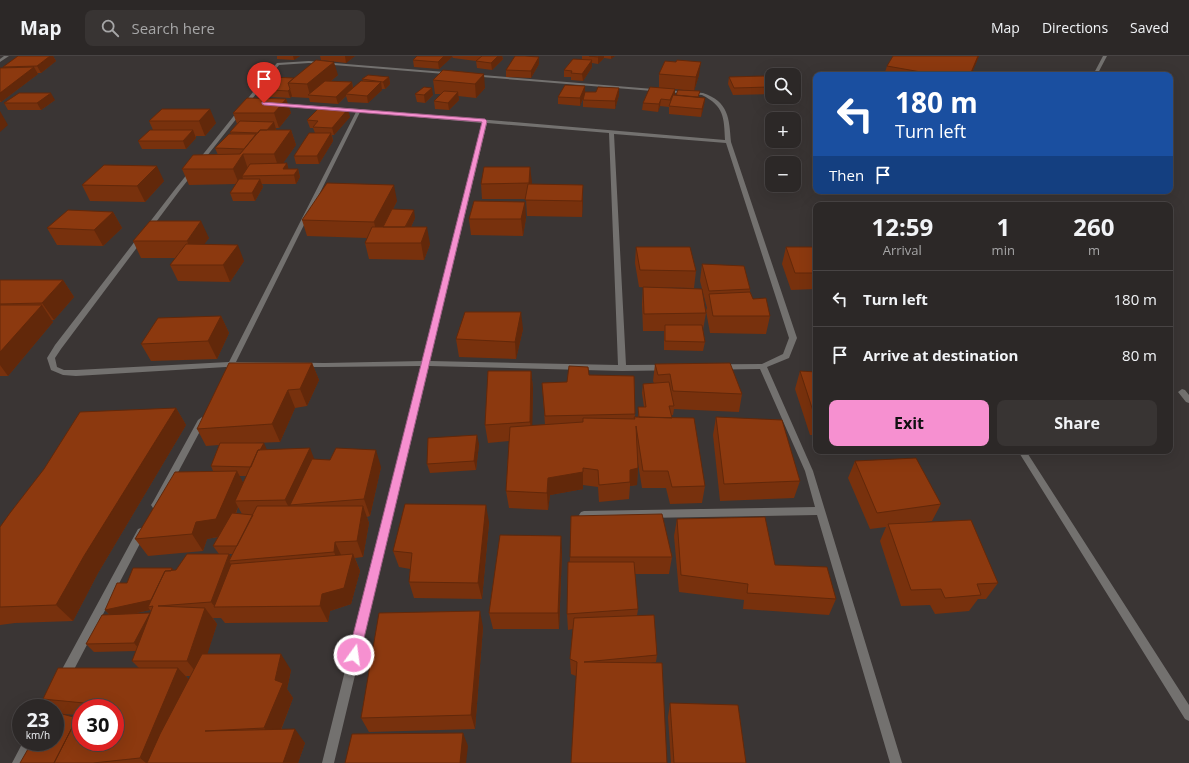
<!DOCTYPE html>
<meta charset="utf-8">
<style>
body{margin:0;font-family:"Open Sans",sans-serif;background:#383433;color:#f1f3f6;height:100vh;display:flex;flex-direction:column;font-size:15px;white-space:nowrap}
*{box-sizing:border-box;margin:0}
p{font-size:13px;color:#a6a6a7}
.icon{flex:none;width:22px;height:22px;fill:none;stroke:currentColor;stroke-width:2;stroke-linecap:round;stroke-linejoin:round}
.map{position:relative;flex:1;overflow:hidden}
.panel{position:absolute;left:813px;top:146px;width:360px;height:252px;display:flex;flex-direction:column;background:#2c2827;border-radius:8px;box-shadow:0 4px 16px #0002,0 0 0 1px #484444}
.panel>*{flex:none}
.hud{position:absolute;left:813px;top:16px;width:360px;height:122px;border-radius:8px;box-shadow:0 4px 16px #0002,0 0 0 1px #484444;background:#1a4fa0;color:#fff;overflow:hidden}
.tools{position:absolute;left:765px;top:12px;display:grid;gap:8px}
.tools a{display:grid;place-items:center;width:36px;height:36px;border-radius:8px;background:#2c2827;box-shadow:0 4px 16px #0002,0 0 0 1px #484444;font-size:20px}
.speed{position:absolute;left:12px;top:643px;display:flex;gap:8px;font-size:20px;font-weight:700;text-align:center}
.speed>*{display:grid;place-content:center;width:52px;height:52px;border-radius:50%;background:#2c2827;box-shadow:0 4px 16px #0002,0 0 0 1px #484444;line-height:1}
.speed small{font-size:10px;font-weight:400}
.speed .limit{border:6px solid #d22;background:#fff;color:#111}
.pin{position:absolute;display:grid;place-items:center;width:34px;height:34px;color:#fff;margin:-41px -17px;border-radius:50% 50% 50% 0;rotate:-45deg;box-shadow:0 0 4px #0007}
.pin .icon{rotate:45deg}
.me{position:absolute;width:44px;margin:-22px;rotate:14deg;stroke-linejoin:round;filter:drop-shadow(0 0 3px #0008)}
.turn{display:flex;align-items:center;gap:14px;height:84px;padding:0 16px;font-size:18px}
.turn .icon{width:52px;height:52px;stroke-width:2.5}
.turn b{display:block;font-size:28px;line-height:34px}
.then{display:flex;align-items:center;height:38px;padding:0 16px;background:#0003;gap:8px;font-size:15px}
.eta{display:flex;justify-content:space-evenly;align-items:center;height:68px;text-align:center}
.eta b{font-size:24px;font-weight:700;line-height:28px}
.button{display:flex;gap:8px;margin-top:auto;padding:8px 16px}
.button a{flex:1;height:46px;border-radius:8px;background:#f690d0;color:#111;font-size:16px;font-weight:700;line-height:46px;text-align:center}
.button a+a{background:#383433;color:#f1f3f6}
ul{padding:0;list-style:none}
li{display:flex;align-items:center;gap:12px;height:56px;padding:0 16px;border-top:1px solid #484444}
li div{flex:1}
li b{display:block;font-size:15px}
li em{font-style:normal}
header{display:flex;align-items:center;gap:24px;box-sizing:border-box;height:56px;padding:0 20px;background:#2c2827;border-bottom:1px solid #484444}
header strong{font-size:19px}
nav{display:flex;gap:22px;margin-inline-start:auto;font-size:14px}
.search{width:280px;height:36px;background:#383433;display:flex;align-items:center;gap:10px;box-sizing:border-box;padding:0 14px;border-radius:8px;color:#a6a6a7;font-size:15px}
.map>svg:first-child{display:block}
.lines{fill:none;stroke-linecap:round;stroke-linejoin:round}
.minor{fill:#73716f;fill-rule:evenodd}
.tertiary{fill:#73716f;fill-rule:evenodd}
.wall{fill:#78310d;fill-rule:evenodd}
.shaded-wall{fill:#62280a}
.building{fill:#8c390f;stroke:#62280a}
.route{fill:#f690d0;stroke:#a05e87}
</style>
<header>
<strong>Map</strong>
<div class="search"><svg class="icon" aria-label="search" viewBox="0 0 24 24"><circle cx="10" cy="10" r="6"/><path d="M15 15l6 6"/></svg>Search here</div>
<nav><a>Map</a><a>Directions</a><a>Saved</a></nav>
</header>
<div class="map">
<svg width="1189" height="707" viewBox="0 0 1189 707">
<rect width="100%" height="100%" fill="#3a3534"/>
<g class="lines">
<path class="minor" d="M1103 0H1107L1097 19H1093Z
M309 5 703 37C729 46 729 62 731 86L797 282 789 302 767 311 813 415 902 707H890L817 459 584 463 581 462 579 459 581 456 584 455 815 451 805 415 760 313 622 315 429 310 334 707H322L421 310 325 311H234L233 313 230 314 226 311 76 320 63 319 51 314 47 302 55 289 176 132 269 16 277 7ZM309 7 702 39C724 50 724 61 725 84L359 53 276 47V48L278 49 356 56 229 306 76 314H64L57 311 55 302 61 293 180 134 279 9ZM360 56 482 67 423 305 325 307 236 306ZM487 67 609 77 618 309 430 305ZM614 78 726 87 789 282 783 298 762 308 626 309Z
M1182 333 1185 334 1189 339V347L1186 346 1178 336Z
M202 361 206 364 159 452 156 453 153 452 151 449 153 446 198 364Z
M1018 395H1026L1189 649V665L1185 663Z
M141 472 144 473 146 476 68 625 64 626 60 625 59 621 60 617 138 473Z
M55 633 59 635 61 639 53 652H41L51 635Z
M23 686H35L24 707H12Z"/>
<path class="tertiary" d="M4 0H9L0 6V3Z"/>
</g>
<path class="wall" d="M18 0H53L56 5 41 17H37L38 18 1 46H0V12H3V11Z
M277 0H300L294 4 277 3Z
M320 0H355L346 7 321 4Z
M452 0H502L503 3 492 14 477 12 476 5 453 2Z
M582 0H615L611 3 604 2 598 8 592 7V11L583 25 571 24V21H564V14L582 3Z
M979 0 971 19H884L887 10Z
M452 1 439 13 414 11 413 4Z
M539 8 531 22 506 21V14Z
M443 14 485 32 476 42 458 40 459 44 449 54 435 53 434 45 441 38H435L433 24Z
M659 18 699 19 694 35 700 42H705L704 49 701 61 669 58V51L660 50 658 56 642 54 643 47 659 32ZM675 33 691 35 676 39V40L675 39Z
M338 19 331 25 352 26 353 32 363 25 362 23 389 21 390 28 385 33H382V34L368 47 348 46 346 40 338 48 310 46 309 42 292 41V40L290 42 257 40 255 33 294 22Z
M729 21 770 31 769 38 733 39 728 28Z
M585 30V36H596L619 32V39L615 53 583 51V43L580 50 558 48V41Z
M415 38 433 39 425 47 417 46Z
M286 43 291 57 279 72H276V74H291L296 89 283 107H287L288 113H298L300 121 296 128H262L263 131 255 145H233L230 137 236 128 189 129 182 113 218 99 215 92 231 78 230 76 237 68 233 57Z
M55 44 41 54H8L4 47Z
M162 53 216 67 205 80H196V82L186 93H142L138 85 153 74 149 65Z
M350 61 334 79H332L333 85 319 108H296L294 100 315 77 313 72H310L307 64Z
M530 111 531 128 583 129V144L582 161 527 160 526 143H482L481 128Z
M164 125 145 146 90 145 82 129Z
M397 145 393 153 415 162 411 171 430 188 424 204 369 203 365 187 367 182 307 180 302 164Z
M113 156 122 172 103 190 57 189 47 172Z
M526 162 523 180 471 179 469 163Z
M209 182 204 188 244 205 230 226 178 225 170 209 176 202H141L133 185Z
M636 191 696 215 694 232 639 231 635 207Z
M786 191H816V233L791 234 782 208Z
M702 208 750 233V236L753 243 770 260 766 278 710 277 706 255 707 252 700 225Z
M0 224H63L74 241 54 264H52L53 266 8 320H0Z
M643 231 706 257 703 274 705 286 703 295 664 294V275H643L642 248Z
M221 260 229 277 217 303 151 305 141 288Z
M523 273 516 303 459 301 456 283Z
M312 307 319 324 307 350 295 352 280 386 253 387 267 394 315 403 381 411 370 460 367 461 369 467 363 501 355 502 360 515 351 548 330 555 328 566 225 567 221 562H213L217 568 207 598 291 614 287 633 293 642 281 674 305 687 298 707H20L77 662 78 659 62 658 43 643 139 612 132 605 136 595 94 596 86 588 109 558 105 554 127 527 172 512 173 514H176L219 498 213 490 218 481 207 483 203 495 148 500 135 483 213 415 211 410 219 389 206 390 197 373ZM239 420H247L243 427ZM238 451 242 458H236ZM229 498H233L231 502ZM150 554 151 555 150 558H132ZM186 620H190L189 624ZM81 652H115L81 686Z
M655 308 742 338 739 356 674 353 673 359H671L705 430 702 447 670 448 666 432H642L638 407 637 429 630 430 629 443 599 446 598 431 583 429V433L550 439 548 454 509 452 506 435 509 385 488 387 485 369 531 315 533 332 532 369H545L542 327 567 326 589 319 634 320 635 361H638V351H644L642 337 643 328 654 327 653 325Z
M800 315 816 316V379H810L795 333Z
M176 352 186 369 98 517 73 565 15 567 0 569V471Z
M716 361 800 425 794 442 720 445 713 379Z
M479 388 476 414 430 417 427 408Z
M855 405 941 448 932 465 917 467 998 527 986 543H978L969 555 935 558 930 549 901 550 880 485 886 471 870 473 848 422Z
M677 463 775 509 836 543 829 559 743 553 744 544 679 536 674 480Z
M489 466 482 543 414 542 409 526 410 513 399 511 393 495Z
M562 496 559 573H493L489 557Z
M570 501H672L669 518H635L638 553 637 560 657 599 656 606 576 620 571 618 570 603 573 573 568 574 567 558Z
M483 571 475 673 369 676 361 662Z
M670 647 746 707H671L668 661Z"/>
<path class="shaded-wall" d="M50 0H53L56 5 41 17 37 10Z
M293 0H300L294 4Z
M345 0H355L346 7Z
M444 0H452V1L439 13 438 6Z
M498 0H502L503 3 492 14 491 7Z
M599 0H604V2L598 8V1Z
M611 0H615L611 3Z
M978 0H979L971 19H970Z
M539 1V8L531 22V15Z
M592 4V11L583 25 582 18Z
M334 6 338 19 314 39H310L307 28Z
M701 6 699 19 694 35 696 21Z
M34 11 38 18 1 46 0 44V37Z
M484 18 485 32 476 42 475 28Z
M389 21 390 28 385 33 383 26Z
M352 26 353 34 346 38V40L338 48 336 41Z
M381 26 382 34 368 47 367 40Z
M585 30V37L580 50V42Z
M432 32 433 39 425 47 424 39Z
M619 32V39L615 53V45Z
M290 33 292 40 290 42 288 35Z
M675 33V40L670 51V44Z
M458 36 459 44 449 54 448 47Z
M51 37 55 44 41 54 37 47Z
M705 42 704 49 701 61 702 53Z
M286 43 291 57 279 72 274 57Z
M661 43 660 50 658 56 659 48Z
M210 53 216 67 205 80 199 65Z
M348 53 350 61 334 79 332 72Z
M0 55 8 69 0 76Z
M274 66 276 73 267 84 265 77Z
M193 74 196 82 186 93 183 85Z
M291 74 296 89 279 113 274 98Z
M331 77 333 85 319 108 317 100Z
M243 98 248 113 242 120 243 122 239 128 233 113Z
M287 107 289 115 283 113Z
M157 110 164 125 145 146 137 130Z
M530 111 532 126 530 143 529 127Z
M298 113 300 121 296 128 294 119Z
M260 123 263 131 255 145 252 137Z
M394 129 397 145 378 183 374 166Z
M583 129V144L582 161V145Z
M525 146 526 162 523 180 521 163Z
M414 154 415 162 405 184 403 176Z
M113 156 122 172 103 190 94 174Z
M201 165 209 182 194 202 187 185Z
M427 171 430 188 424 204 421 187Z
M238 189 244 205 230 226 223 209Z
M63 224 74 241 54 264 42 247Z
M42 249 53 266 8 320 0 309V296Z
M521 256 523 273 516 303 515 286Z
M221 260 229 277 217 303 208 285Z
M312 307 319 324 307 350 300 333Z
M531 315 533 332 532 383 530 366Z
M288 334 295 352 280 386 272 368Z
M176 352 186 369 98 517 73 565 56 549 84 500Z
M477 379 479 388 476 414 474 405Z
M264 387 268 396 251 411Z
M310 392 317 410 290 449 295 459 294 461 285 444Z
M376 394 381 411 370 460 364 443Z
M638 412 637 429 630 430V414Z
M237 415 246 432 235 445 238 451 226 479 207 483 203 495 192 478 196 466Z
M583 416V433L550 439 548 454 547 437 548 422Z
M486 449 489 466 482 543 478 527Z
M363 450 369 467 363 501 357 485Z
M561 480 562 496 559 573 558 557Z
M335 486 343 503 341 513 334 496Z
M229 498 233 505H229L238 519 215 551 211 546Z
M353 498 360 515 351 548 330 555 328 566 320 550 322 538Z
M172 512 178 521 153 550 148 551 150 554 113 562 105 554Z
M205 552 217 568 200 621 187 605Z
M480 555 483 571 475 673 471 659Z
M150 557 157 566 141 595 134 587Z
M281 598 291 614 287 633 293 642 276 686 264 672Z
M178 612 191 626 160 707H146L140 702Z
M295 673 305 687 298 707H283Z
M463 677 468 690 466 707H460Z"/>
<path class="building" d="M18 0H50L37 10 3 11Z
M417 0H444L438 6 413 4Z
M482 0H498L491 7 476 5Z
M515 0H525L539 1 531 15 506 14Z
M589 0H599L598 1Z
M893 0H978L970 19H938L887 10Z
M573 3 592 4 582 18 571 17 572 15 564 14Z
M316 4 334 6 307 28 288 27Z
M677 4 701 6 696 21 659 18 665 5 676 6Z
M34 11 0 37V12Z
M443 14 484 18 475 28 433 24Z
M368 19 389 21 383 26 362 23Z
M764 20 770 31 734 32 729 21Z
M269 21 294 22 288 27 290 33 288 35 255 33Z
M325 25 352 26 336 41 308 39Z
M361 25 381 26 367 40 346 38Z
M565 29 585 30 580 42 558 41Z
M424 31 432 32 424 39 415 38Z
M598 31 619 32 615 45 583 44 585 36H596Z
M650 31 675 33 670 44 661 43 659 48 643 47Z
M678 34 700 35 698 41 676 39Z
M444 35 458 36 448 47 434 45Z
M19 37H51L37 47H4Z
M673 39 705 42 702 53 669 50Z
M247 42 286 43 274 57H233Z
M319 52 348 53 332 72 313 71 318 65 307 64Z
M162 53H210L199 65H149Z
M240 65 274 66 267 74H260L258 77 230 76Z
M150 74H193L183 85H138Z
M260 74H291L274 98H243L233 113H182L193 99 240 98Z
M309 77H331L317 100H294Z
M229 78H256L244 93 215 92Z
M287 107 283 113H298L294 119 242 120 250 108Z
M104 109 157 110 137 130 82 129Z
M484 111H530L529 127 481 128Z
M239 123H260L252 137H230Z
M327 127 394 129 374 166 302 164Z
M528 128 583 129 582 145 525 144Z
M474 145 525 146 521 163H469Z
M392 153 414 154 405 171H383Z
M68 154 113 156 94 174 47 172Z
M150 165H201L187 185H133Z
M372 171H427L421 187H365Z
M186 188 238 189 223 209H170Z
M636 191H690L696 215 640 214Z
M786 191H816V217H795Z
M702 208 744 210 750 233 709 235Z
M0 224H63L42 247 0 248Z
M643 231 702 233 706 257 644 258Z
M750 236 753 243 766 242 770 260H713L709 238Z
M0 249H42L0 296Z
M465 256H521L515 286 456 283Z
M221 260 208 285 141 288 158 262Z
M665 269H702L705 286 665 285Z
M229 307H312L300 333 288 334 272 368 197 373Z
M730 307 742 338 673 335 670 318 658 319 655 308Z
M569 310 588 311 589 319 634 320 635 358 545 360 542 327 567 326Z
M488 315H531L530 366 485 369Z
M800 315 816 316V361H815Z
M669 326 674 350H669L672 362 639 361 638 351H646L643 328Z
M176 352 84 500 56 549 0 551V471L10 457 44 413 80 356Z
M634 361 694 362 705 430 672 431 668 415H643L636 370 638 412 630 414V426L599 429 598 414 583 412V416L548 422 547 437 506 435 510 371 583 366V362L635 363Z
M716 361 782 364 800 425 724 428Z
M477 379 474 405 427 408 428 382Z
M220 387H264L260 394H258L251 411 211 410Z
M310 392 285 444 235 445 258 394Z
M336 392 376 394 364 443 290 449 312 403 330 404Z
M916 402 941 448 877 457 855 405Z
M237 415 216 463 196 466 192 478 135 483 175 416Z
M405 448 486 449 478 527 409 526 412 497 393 495Z
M257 450H363L357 485 335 486 334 496 229 505Z
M232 457 253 459 237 490H213Z
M662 458 672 501H570L571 460Z
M765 461 775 509 827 511 836 543 747 537 748 528 681 519 677 463Z
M971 464 998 527 977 528 981 539 945 542 941 533 911 534 888 468Z
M500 479 561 480 558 557H489Z
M187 498H229L211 546 158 550 205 552 187 605H132L153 550 148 551 165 515 176 514Z
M353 498 344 532 322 538 320 550 214 551 231 508Z
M568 506H634L638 553 567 558Z
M133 512H172L171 515H165L151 544 105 554 117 527H127Z
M480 555 471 659 361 662 379 557Z
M150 557 134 587 86 588 102 559Z
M654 559 657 599 584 606 662 607 667 707H571L577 606 570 603 574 562Z
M202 598H281L275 624 283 627 264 672 205 675 295 673 283 707H147L160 678Z
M58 612H178L140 702 93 707H54L81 654V686H115V652H82L84 647 43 643Z
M670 647 738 649 746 707H674Z
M55 656 77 662 54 707H20L32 686H55Z
M463 677 460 707H345L352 678Z"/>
<path class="route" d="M262 46 485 63 487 65 360 599 358 603 354 605 350 603 348 599 482 66 264 49 262 48Z"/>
</svg>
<div class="tools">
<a><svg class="icon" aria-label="search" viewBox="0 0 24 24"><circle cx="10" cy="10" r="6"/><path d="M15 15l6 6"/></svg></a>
<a>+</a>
<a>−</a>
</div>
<div class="speed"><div>23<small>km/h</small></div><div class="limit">30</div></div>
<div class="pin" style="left:264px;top:47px;background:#d93025"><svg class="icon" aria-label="arrive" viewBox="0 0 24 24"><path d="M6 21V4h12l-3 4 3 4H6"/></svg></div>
<svg class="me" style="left:354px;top:599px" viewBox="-20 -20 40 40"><circle r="17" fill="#f690d0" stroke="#fff" stroke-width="3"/><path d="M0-11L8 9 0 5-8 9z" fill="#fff"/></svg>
<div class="hud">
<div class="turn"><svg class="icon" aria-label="left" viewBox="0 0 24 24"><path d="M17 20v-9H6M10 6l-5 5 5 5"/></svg><div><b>180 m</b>Turn left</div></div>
<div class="then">Then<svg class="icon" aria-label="arrive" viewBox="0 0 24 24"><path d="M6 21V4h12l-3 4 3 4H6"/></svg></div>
</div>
<section class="panel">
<div class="eta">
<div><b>12:59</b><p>Arrival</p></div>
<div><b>1</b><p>min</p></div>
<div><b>260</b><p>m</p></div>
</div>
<ul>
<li><svg class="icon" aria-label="left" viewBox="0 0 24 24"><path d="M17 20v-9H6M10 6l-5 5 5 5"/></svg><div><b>Turn left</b></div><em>180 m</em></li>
<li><svg class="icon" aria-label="arrive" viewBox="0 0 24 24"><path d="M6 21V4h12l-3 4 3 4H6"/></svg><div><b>Arrive at destination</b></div><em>80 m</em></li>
</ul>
<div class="button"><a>Exit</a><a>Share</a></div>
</section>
</div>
